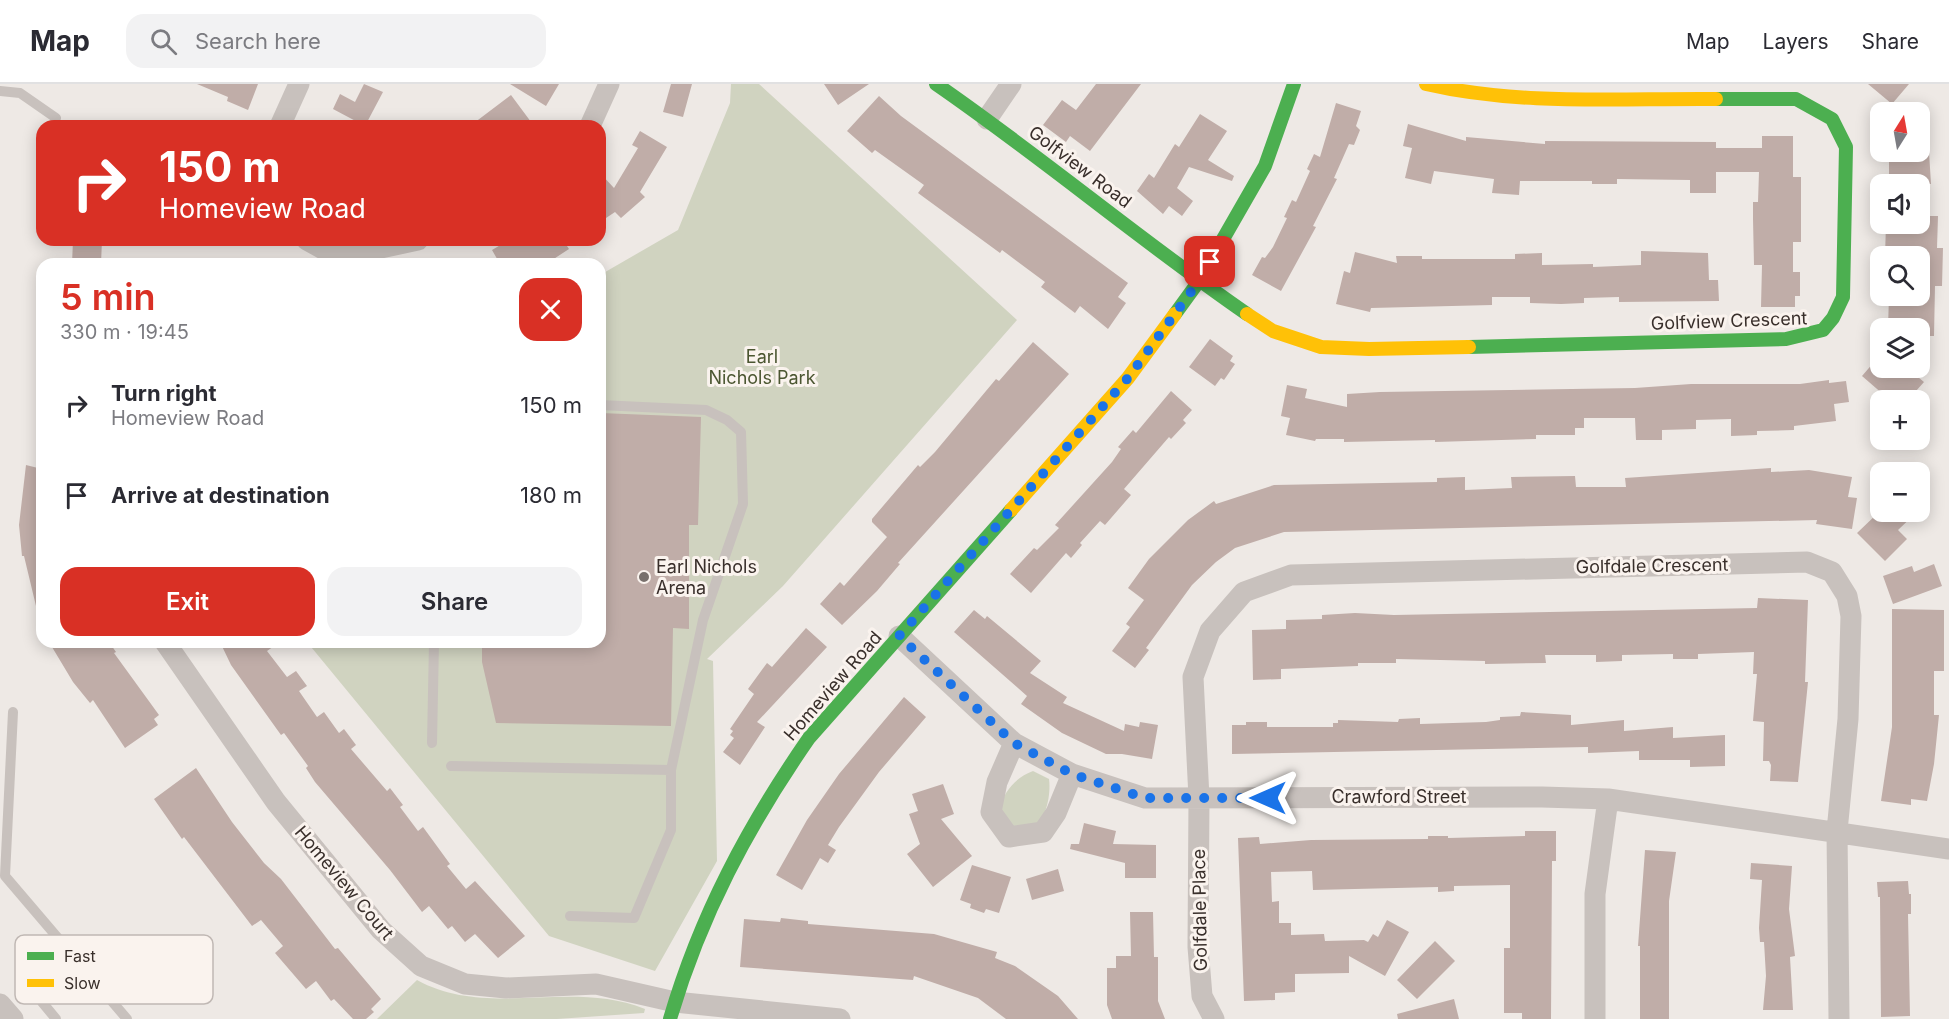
<!DOCTYPE html>
<meta charset="utf-8">
<style>
body{margin:0;font-family:Inter,sans-serif;background:#f2f2f3;color:#2b2b33;height:100vh;display:flex;flex-direction:column;font-size:22px;white-space:nowrap}
*{box-sizing:border-box;margin:0}
p{font-size:20px;color:#7c7c81}
.icon{flex:none;width:33px;height:33px;fill:none;stroke:currentColor;stroke-width:2;stroke-linecap:round;stroke-linejoin:round}
.map{position:relative;flex:1;overflow:hidden}
.sheet{position:absolute;left:36px;top:174px;width:570px;height:390px;display:flex;flex-direction:column;background:#fff;border-radius:18px;box-shadow:0 3px 15px #0003}
.sheet>*{flex:none}
.guide{position:absolute;left:36px;top:36px;width:570px;height:126px;border-radius:18px;box-shadow:0 3px 15px #0003;background:#d93025;color:#fff;overflow:hidden}
.needle{width:39px;rotate:11deg}
.fabs{position:absolute;left:1870px;top:18px;display:grid;gap:12px}
.fabs a{display:grid;place-items:center;width:60px;height:60px;border-radius:12px;background:#fff;box-shadow:0 3px 15px #0003;font-size:30px}
.pin{position:absolute;display:grid;place-items:center;width:51px;height:51px;color:#fff;margin:-26px;border-radius:12px;box-shadow:0 3px 9px #0006}
.me{position:absolute;width:66px;margin:-33px;rotate:270deg;stroke-linejoin:round;filter:drop-shadow(0 0 4px #0008)}
.turn{display:flex;align-items:center;gap:21px;height:126px;padding:0 24px;font-size:27px}
.turn .icon{width:78px;height:78px;stroke-width:2.5}
.turn b{display:block;font-size:42px;line-height:51px}
.round{display:grid;place-items:center;flex:none;width:63px;height:63px;border-radius:18px;background:#f2f2f3}
.overview{display:flex;align-items:center;justify-content:space-between;height:102px;padding:0 24px}
h1{font-size:36px;font-weight:600;line-height:45px;color:#d93025}
.primary-button{display:flex;gap:12px;margin-top:auto;padding:12px 24px}
.primary-button a{flex:1;height:69px;border-radius:18px;background:#d93025;color:#fff;font-size:24px;font-weight:600;line-height:69px;text-align:center}
.primary-button a+a{background:#f2f2f3;color:#2b2b33}
ul{padding:0;list-style:none}
li{display:flex;align-items:center;gap:18px;height:90px;padding:0 24px}
li div{flex:1}
li b{display:block;font-size:22px}
li em{font-style:normal}
header{display:flex;align-items:center;gap:36px;box-sizing:border-box;height:84px;padding:0 30px;background:#fff;border-bottom:2px solid #e1e1e2}
header strong{font-size:28px}
nav{display:flex;gap:33px;margin-inline-start:auto;font-size:21px}
.search{width:420px;height:54px;background:#f2f2f3;display:flex;align-items:center;gap:15px;box-sizing:border-box;padding:0 21px;border-radius:18px;color:#7c7c81;font-size:22px}
.map>svg:first-child{display:block}
.green{fill:#d0d3c0}
.building{fill:#c0ada8}
.lines{fill:none;stroke-linecap:round;stroke-linejoin:round}
.lane{stroke:#c8c1bd;stroke-width:10}
.street{stroke:#c8c1bd;stroke-width:21}
.fast{stroke:#4caf50;stroke-width:14}
.slow{stroke:#ffc107;stroke-width:14}
.route{stroke:#1a73e8;stroke-width:10;stroke-dasharray:0 18}
.poi-dot{fill:#78706c;stroke:#faf3ee;stroke-width:2}
.labels{text-anchor:middle;stroke-width:6;stroke-linejoin:round;paint-order:stroke}
.street-label{font-size:18px;fill:#392f2b;stroke:#faf3ee}
.park-label{font-size:18px;fill:#4b5631;stroke:#faf3ee}
.poi-label{font-size:18px;fill:#392f2b;stroke:#faf3ee;text-anchor:start}
.key{fill:#faf3ee;stroke:#c0b8b4;stroke-width:1.5}
.key-label{font-size:16px;fill:#392f2b}
</style>
<header>
<strong>Map</strong>
<div class="search"><svg class="icon" aria-label="search" viewBox="0 0 24 24"><circle cx="10" cy="10" r="6"/><path d="M15 15l6 6"/></svg>Search here</div>
<nav><a>Map</a><a>Layers</a><a>Share</a></nav>
</header>
<div class="map">
<svg width="1949" height="935" viewBox="0 0 1949 935">
<rect width="100%" height="100%" fill="#eee9e5"/>
<path class="green" d="M731 0H759L1017 236 783 502 707 575 713 577 717 777 655 887 549 852 307 558H600V191L678 146 730 19Z
M1033 687 1049 695C1051 708 1047 738 1032 742 1026 744 1018 743 1012 743L1000 725C1003 708 1016 693 1033 687Z
M417 896C487 935 570 895 645 925L644 929 557 935H377Z"/>
<path class="building" d="M197 0H258L248 26 227 17 228 13Z
M364 0 383 8 365 42 333 25 340 10 355 18Z
M510 0H559L546 22Z
M671 0H692L683 33 663 28Z
M824 0H869L838 21Z
M1096 0H1141L1090 67 1070 52 1066 58 1043 41 1062 16 1076 26Z
M1868 0H1909L1892 20Z
M511 11 534 42H470Z
M879 12 901 32 1128 199 1118 213 1126 219 1108 245 1080 222 1075 229 1041 203 1045 198 1002 166 1000 169 918 109 924 101 875 66 872 69 847 47Z
M1336 19 1361 27 1356 42 1360 46 1354 61 1349 60 1334 94 1337 95 1313 142 1316 143 1281 207 1252 191 1262 173 1265 174 1273 163 1287 134 1284 133 1292 116 1296 118 1310 87 1307 85 1314 70 1320 73Z
M1200 30 1227 47 1208 76 1234 92 1232 97 1189 83 1177 104 1193 117 1182 132 1169 122 1163 130 1137 107 1149 90 1154 94 1175 60 1179 63Z
M1408 40 1466 57V53L1545 60V57L1716 58V64H1762V52H1793V93H1801V158H1793V188H1800V212H1795V223H1761L1762 181H1754L1753 135V118H1758L1759 88H1716V109H1690V96L1617 95V100H1592V97H1520L1519 111 1492 109 1494 95 1434 87 1431 100 1405 94 1412 64 1403 62Z
M640 47 667 63 640 108 645 113 621 134 615 128 600 138V89L614 104 638 64 632 61Z
M1889 68H1929L1931 100H1889Z
M1920 132H1938L1937 164H1943L1942 202H1935L1934 252H1920V244H1888L1889 212H1920V172H1885L1886 140H1920Z
M73 156H102L101 180H72Z
M509 156H563L569 165 546 180H500L492 166Z
M1641 167 1708 169 1709 196H1718L1719 217 1619 218V213L1584 214V219L1561 220 1530 219V213H1492V221L1371 224 1370 228 1336 220 1344 187 1350 189 1355 168 1397 179 1396 172H1422V175H1515V170L1542 169V181L1593 180V183L1641 181Z
M1210 255 1233 272 1230 277 1235 280 1224 296 1221 294 1215 302 1189 283Z
M1033 258 1069 290 898 479 900 480 877 507 842 541 820 520 840 498 844 502 887 453 872 438V435L918 381 920 383 935 368 996 295 999 297Z
M1881 270V284H1907L1924 298 1908 316H1901L1889 306 1884 311 1862 292Z
M1829 296V299L1846 297 1849 318 1834 320 1836 337 1794 342V346L1757 347V351L1731 352V335L1696 336V345L1662 346V356H1636L1635 334H1584V344H1575V351H1536V355L1435 358V356L1344 358V355H1316L1315 357 1286 351 1290 334 1281 332 1287 301 1307 305 1305 314 1347 323V310L1380 308 1635 304 1691 300H1800Z
M1171 307 1192 326 1183 336 1186 339 1171 355 1169 353 1124 405 1131 411 1105 441 1100 437 1080 459 1082 461 1071 474 1066 469 1031 509 1010 490 1034 464 1037 466 1059 444 1055 441 1112 378 1121 365 1118 363 1133 346 1136 349Z
M600 329 701 333 698 441H689V545L673 544 671 642 496 639 482 578V558H600Z
M26 381 42 385V522H36L24 472H22L19 441Z
M1771 384V388L1809 386 1852 393 1848 413 1857 414 1852 445 1816 440 1817 436 1284 448 1235 464 1216 478 1192 501 1146 564 1149 566 1135 584 1112 567 1130 543 1126 540 1144 516 1128 504 1149 475 1188 436 1214 417 1216 420 1274 401 1437 398V394L1465 393V406L1512 404 1511 393 1575 392 1576 403H1626L1625 394Z
M1879 428H1917L1898 446 1907 455 1885 477 1857 449Z
M1934 480 1942 502 1893 520 1883 492 1912 482 1914 488Z
M1758 514 1808 516 1805 598H1808L1798 698 1770 697 1771 681 1769 677H1763L1764 638 1753 637 1757 590H1753L1754 568 1698 570V575H1673V570L1622 571V577L1596 578V571H1545L1546 579 1485 580V577L1396 575V579H1358V582L1281 585V595L1253 596 1252 546 1286 545V536L1322 535V531L1355 529 1394 531 1757 524Z
M1892 525 1944 526V587H1934V631H1939L1934 680 1927 717 1911 715V721L1881 717 1892 643Z
M974 526 985 535 987 532 1041 577 1030 589 1067 613 1063 619 1124 647 1125 640 1139 643 1140 638 1158 641 1152 675 1122 670H1106L1062 649 1021 620 1027 612 954 548Z
M806 544 827 563 757 638 765 643 740 681 723 668 734 654 730 651 733 647 730 645 754 610 748 605 767 579 772 583Z
M49 558H109L116 568 114 569 159 631 154 635 158 641 125 664 93 616 90 619 73 598Z
M220 558H280L267 567 287 593 296 587 307 602 299 607 317 633 324 628 339 649 344 645 356 661 351 665 387 707 390 704 403 721 400 723 418 747 423 743 450 780 447 782 466 805 475 797 525 852 498 874 475 850 465 858 452 842 448 845 429 822 422 828 390 786 315 698 306 684 308 682 284 649 281 651 231 581Z
M904 613 926 633 879 688 839 743 828 761 836 766 828 779 820 774 802 806 776 791 807 736 839 690Z
M1521 628 1571 631V641L1624 636V647L1673 643V654L1725 651V682L1690 683V676H1639V667L1588 669V663L1232 670V641H1246V638H1267V643H1333V639H1338V636L1398 638 1399 635 1420 634V640L1486 638 1500 636V633L1520 632Z
M196 684 232 738 264 779 281 795 335 865 338 864 381 915 371 925 374 928 366 935H353L334 915 331 917 316 897 306 905 275 869 283 862 261 836 252 842 184 753 182 755 154 715Z
M943 700 954 730 941 735 972 772 933 803 907 770 920 760 909 730 918 727 912 710Z
M1084 739 1116 747 1113 760 1156 761V794H1125V779L1070 765 1071 760H1079Z
M1525 747H1556V777H1552L1551 935H1522V929H1504V864H1510V801L1454 802V807L1438 808V803L1313 806 1312 787 1271 788 1272 818 1279 817V839H1291V851L1324 850 1325 857 1364 856 1368 858 1373 850 1378 853 1387 836 1409 848 1385 892 1349 872V889L1295 890V908L1275 909V916L1244 917 1238 754 1259 753 1260 760 1311 756 1428 755V752H1448V754L1525 752Z
M1645 766 1676 768 1669 817V935H1640V862H1638Z
M1751 779 1792 782 1789 825 1795 872 1790 873 1793 926H1763L1766 892 1764 858H1760L1759 844 1762 796 1750 795Z
M972 781 1011 793 999 829 986 825 984 829 970 824 971 820 960 816Z
M1058 785 1064 807 1032 816 1026 795Z
M1908 797 1909 810H1911V830H1908L1910 932 1881 933 1880 813H1878L1877 798Z
M1130 828H1153L1154 873H1158V917L1165 935H1112L1107 921V884H1116V872H1131Z
M781 834 808 837V840L934 850 997 868 995 874 1015 882 1058 912 1078 935H1006L978 914 914 892 913 896 740 883 744 835 780 838Z
M1435 857 1455 877 1417 915 1397 896Z
M1454 915 1459 935H1398L1397 930Z"/>
<g class="lines">
<path class="lane" d="M0 7 20 9 56 34
M600 321 706 326 727 336 741 348 743 420 703 536 671 686
M13 628 5 792 127 935
M432 659 434 558
M451 682 671 686V746L634 834 570 832
M56 935 42 918 82 882"/>
<path class="street" d="M987 35 1011 0
M280 42 299 0
M590 42 609 0
M307 156 325 166 367 167 418 156
M899 552 1014 659 1072 690 1145 714 1542 713 1608 715 1949 765
M165 558 276 718 381 846 421 882 465 900 506 904 596 900 675 918 840 935
M1014 659 997 698 991 728 1009 753 1043 748 1056 729 1072 690
M0 920 13 935
M1214 935 1202 912 1198 863 1199 714 1193 593 1210 547 1244 508 1291 491 1807 478 1832 488 1847 512 1851 532 1848 635 1837 747 1839 935
M1595 935V810L1608 715"/>
<path class="fast" d="M936 0C1042 73 1141 157 1247 230
M1175 230 1199 197 1265 82 1294 0
M1469 263 1786 255 1823 246 1833 234 1843 213 1846 63 1832 35 1796 15H1716
M670 935C700 832 748 742 809 654L1011 426"/>
<path class="slow" d="M1426 0C1520 22 1620 14 1716 15
M1247 230 1273 247 1321 263 1369 265 1469 263
M1011 426 1128 294 1175 230"/>
</g>
<g class="lines">
<path class="route" d="M1210 178 1199 197 1128 294 899 552 1014 659 1072 690 1145 714H1268"/>
</g>
<circle class="poi-dot" cx="644" cy="493" r="6"/>
<g class="labels">
<g class="street-label">
<text transform="translate(1080 83) rotate(37)" y="6">Golfview Road</text>
<text transform="translate(1729 237) rotate(-2)" y="6">Golfview Crescent</text>
<text transform="translate(1652 482) rotate(-1)" y="6">Golfdale Crescent</text>
<text transform="translate(833 602) rotate(-49)" y="6">Homeview Road</text>
<text x="1399" y="719">Crawford Street</text>
<text transform="translate(344 799) rotate(50)" y="6">Homeview Court</text>
<text transform="translate(1200 826) rotate(-91)" y="6">Golfdale Place</text>
</g>
<g class="park-label">
<text x="762" y="279">Earl<tspan x="762" dy="21">Nichols Park</tspan></text>
</g>
<g class="poi-label">
<text x="656" y="489">Earl Nichols<tspan x="656" dy="21">Arena</tspan></text>
</g>
</g>
<rect x="15" y="851" width="198" height="69" rx="9" class="key"/>
<rect x="27" y="868" width="27" height="8" fill="#4caf50"/>
<rect x="27" y="895" width="27" height="8" fill="#ffc107"/>
<g class="key-label">
<text x="64" y="878">Fast</text>
<text x="64" y="905">Slow</text>
</g>
</svg>
<div class="fabs">
<a><svg class="needle" viewBox="-14 -14 28 28"><path d="M0-13l5 13h-10z" fill="#e53935"/><path d="M0 13l5-13h-10z" fill="#7c7c81"/></svg></a>
<a><svg class="icon" aria-label="sound" viewBox="0 0 24 24"><path d="M4 9h4l5-4v14l-5-4H4zM17 9q2 3 0 6"/></svg></a>
<a><svg class="icon" aria-label="search" viewBox="0 0 24 24"><circle cx="10" cy="10" r="6"/><path d="M15 15l6 6"/></svg></a>
<a><svg class="icon" aria-label="layers" viewBox="0 0 24 24"><path d="M12 4l9 5-9 5-9-5zM3 14l9 5 9-5"/></svg></a>
<a>+</a>
<a>−</a>
</div>
<div class="pin" style="left:1210px;top:178px;background:#d93025"><svg class="icon" aria-label="arrive" viewBox="0 0 24 24"><path d="M6 21V4h12l-3 4 3 4H6"/></svg></div>
<svg class="me" style="left:1268px;top:714px" viewBox="-20 -20 40 40"><path d="M0-17L14 15 0 8-14 15z" fill="#1a73e8" stroke="#fff" stroke-width="4"/></svg>
<div class="guide">
<div class="turn"><svg class="icon" aria-label="right" viewBox="0 0 24 24"><path d="M7 20v-9h11M14 6l5 5-5 5"/></svg><div><b>150 m</b>Homeview Road</div></div>
</div>
<section class="sheet">
<div class="overview"><div><h1>5 min</h1><p>330 m · 19:45</p></div><a class="round" style="background:#d93025;color:#fff"><svg class="icon" aria-label="close" viewBox="0 0 24 24"><path d="M6 6l12 12M18 6L6 18"/></svg></a></div>
<ul>
<li><svg class="icon" aria-label="right" viewBox="0 0 24 24"><path d="M7 20v-9h11M14 6l5 5-5 5"/></svg><div><b>Turn right</b><p>Homeview Road</p></div><em>150 m</em></li>
<li><svg class="icon" aria-label="arrive" viewBox="0 0 24 24"><path d="M6 21V4h12l-3 4 3 4H6"/></svg><div><b>Arrive at destination</b></div><em>180 m</em></li>
</ul>
<div class="primary-button"><a>Exit</a><a>Share</a></div>
</section>
</div>
